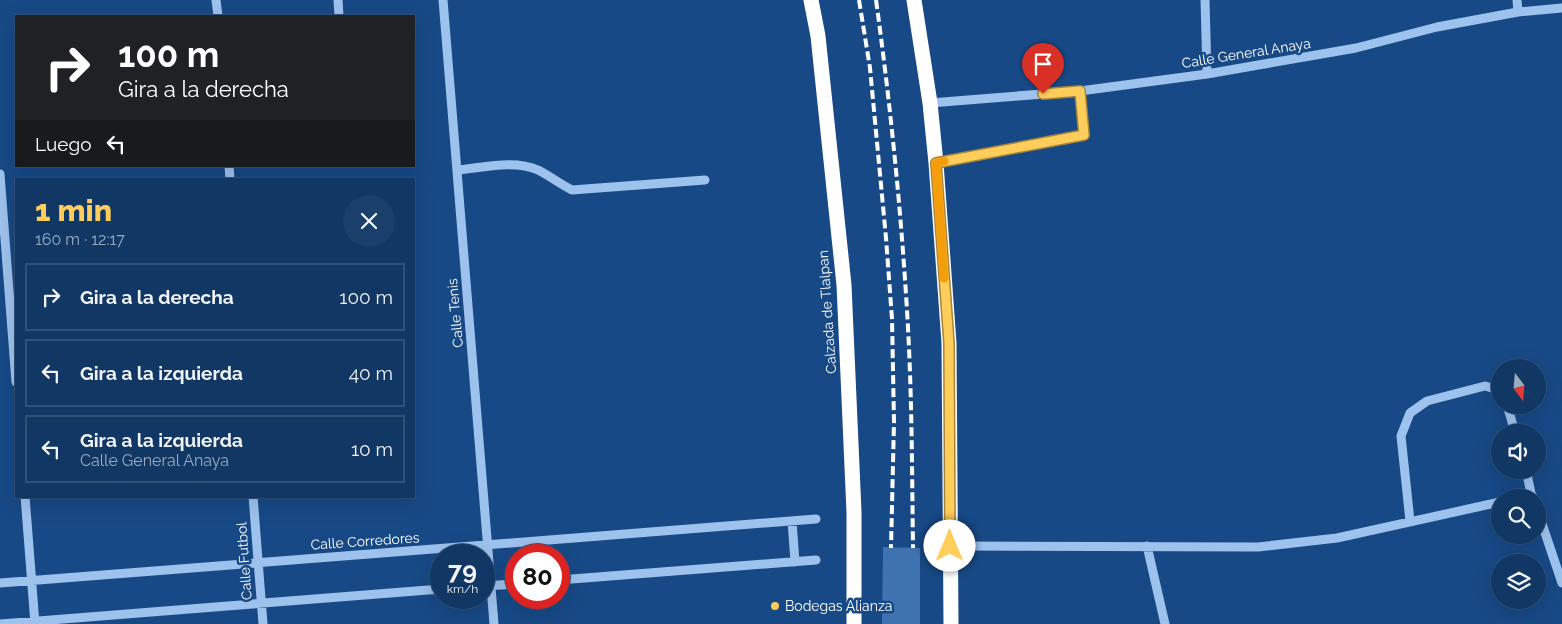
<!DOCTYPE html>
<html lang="es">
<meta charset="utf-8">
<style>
body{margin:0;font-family:Raleway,sans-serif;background:#1a3f6a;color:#f1f3f6;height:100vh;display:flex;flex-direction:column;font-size:19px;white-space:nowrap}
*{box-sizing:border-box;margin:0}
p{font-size:16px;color:#9cacbf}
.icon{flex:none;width:28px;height:28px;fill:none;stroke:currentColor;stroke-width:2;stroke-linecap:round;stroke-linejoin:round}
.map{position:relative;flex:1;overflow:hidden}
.sheet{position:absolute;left:15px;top:178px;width:400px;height:320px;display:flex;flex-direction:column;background:#113764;border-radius:0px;box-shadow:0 5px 20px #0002,0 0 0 1px #305178}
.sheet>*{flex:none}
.guide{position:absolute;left:15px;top:15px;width:400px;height:152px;border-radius:0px;box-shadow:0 5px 20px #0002,0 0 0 1px #305178;background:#202124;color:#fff;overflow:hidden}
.needle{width:32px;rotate:164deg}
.buttons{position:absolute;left:1491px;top:359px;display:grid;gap:10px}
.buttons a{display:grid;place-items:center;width:55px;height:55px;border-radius:50%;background:#113764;box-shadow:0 5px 20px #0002,0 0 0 1px #305178;font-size:25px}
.speed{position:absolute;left:430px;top:544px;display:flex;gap:10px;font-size:25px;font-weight:700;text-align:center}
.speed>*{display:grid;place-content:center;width:65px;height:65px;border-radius:50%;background:#113764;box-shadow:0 5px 20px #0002,0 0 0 1px #305178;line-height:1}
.speed small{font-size:12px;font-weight:400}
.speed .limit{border:8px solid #d22;background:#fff;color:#111}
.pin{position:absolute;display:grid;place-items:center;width:42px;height:42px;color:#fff;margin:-51px -21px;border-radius:50% 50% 50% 0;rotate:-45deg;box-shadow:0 0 5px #0007}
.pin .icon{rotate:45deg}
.me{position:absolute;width:55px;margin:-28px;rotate:0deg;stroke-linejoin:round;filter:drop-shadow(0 0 4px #0008)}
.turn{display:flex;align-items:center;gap:18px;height:105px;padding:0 20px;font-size:22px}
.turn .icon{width:65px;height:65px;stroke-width:2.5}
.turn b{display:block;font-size:35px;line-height:42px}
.then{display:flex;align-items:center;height:48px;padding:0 20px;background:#0003;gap:10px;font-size:19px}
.round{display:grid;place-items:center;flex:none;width:52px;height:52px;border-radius:26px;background:#1a3f6a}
.headline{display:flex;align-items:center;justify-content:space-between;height:85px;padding:0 20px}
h1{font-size:30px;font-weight:800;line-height:38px;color:#ffcd59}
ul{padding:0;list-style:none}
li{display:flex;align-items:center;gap:15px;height:68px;margin:0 10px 8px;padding:0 10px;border:2px solid #305178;border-radius:0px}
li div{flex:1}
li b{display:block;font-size:19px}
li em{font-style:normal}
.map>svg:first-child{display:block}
.building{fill:#3f73b0}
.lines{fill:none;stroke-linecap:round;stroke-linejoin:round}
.minor{stroke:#9dc2ed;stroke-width:9}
.highway{stroke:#fff;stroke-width:15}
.rail{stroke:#fff;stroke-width:4;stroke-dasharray:9 4;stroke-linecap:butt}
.route-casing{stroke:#a6853a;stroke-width:12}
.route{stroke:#ffcd59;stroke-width:9}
.slow{stroke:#f59e0b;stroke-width:9}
.poi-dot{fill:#ffcd59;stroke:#174986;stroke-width:2}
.labels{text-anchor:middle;stroke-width:5;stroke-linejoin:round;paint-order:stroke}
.street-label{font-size:14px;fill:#fff;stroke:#174986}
.poi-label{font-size:14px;fill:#fff;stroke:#174986;text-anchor:start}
</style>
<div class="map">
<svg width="1562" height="624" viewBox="0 0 1562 624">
<rect width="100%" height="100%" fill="#174986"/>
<path class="building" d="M883 547 920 548V624H882Z"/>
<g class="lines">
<path class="minor" d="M216 0 218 16
M338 0 339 16
M443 0 494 624
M1205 0 1207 74
M1517 0 1518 12
M930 103 1080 91 1207 74 1356 48 1437 27 1518 12 1562 8
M936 163 1084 135 1080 91
M229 166 230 179
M457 170C482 168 514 159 538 170 550 176 560 184 572 190L705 180
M0 174 16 382
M1507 405 1515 432
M1526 470 1532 498
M25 496 35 624
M253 496 263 624
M1520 498 1532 495
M1538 512 1562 583
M792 521 795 562
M1410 521 1401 436 1410 413 1427 401 1485 386 1495 389 1500 395
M950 546 1258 547 1337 538 1500 502
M1147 546 1165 624
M559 580 816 560
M0 583 816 519
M484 586 516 584
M0 624 441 589"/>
<path class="highway" d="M811 0 818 36 844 285 854 512V624
M914 0 930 103 936 163 949 343 951 624"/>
<path class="rail" d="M859 0 870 68 886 238 892 319 894 422 891 548
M876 0C891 109 902 219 908 328 912 401 912 474 913 548"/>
</g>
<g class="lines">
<g class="route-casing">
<path id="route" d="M950 546 949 343 936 163 1084 135 1080 91 1043 94"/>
</g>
<use href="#route" class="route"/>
<path class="slow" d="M944 161 936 163 944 278"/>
</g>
<circle class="poi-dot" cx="775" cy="606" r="5"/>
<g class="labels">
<g class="street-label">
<text transform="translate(1246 53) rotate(-9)" y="5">Calle General Anaya</text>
<text transform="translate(827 312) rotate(-94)" y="5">Calzada de Tlalpan</text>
<text transform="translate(455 313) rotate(-95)" y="5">Calle Tenis</text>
<text transform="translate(365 541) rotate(-4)" y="5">Calle Corredores</text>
<text transform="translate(244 561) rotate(-94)" y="5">Calle Futbol</text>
</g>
<g class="poi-label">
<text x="785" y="611">Bodegas Alianza</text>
</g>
</g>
</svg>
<div class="buttons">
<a><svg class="needle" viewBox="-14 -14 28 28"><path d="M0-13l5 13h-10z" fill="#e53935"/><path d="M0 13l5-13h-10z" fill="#9cacbf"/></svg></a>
<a><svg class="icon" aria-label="sound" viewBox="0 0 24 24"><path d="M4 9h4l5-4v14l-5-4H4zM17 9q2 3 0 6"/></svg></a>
<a><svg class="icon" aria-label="search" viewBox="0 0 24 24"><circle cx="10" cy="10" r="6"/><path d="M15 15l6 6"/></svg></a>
<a><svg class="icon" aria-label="layers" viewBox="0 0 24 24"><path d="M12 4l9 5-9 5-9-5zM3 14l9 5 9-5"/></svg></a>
</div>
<div class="speed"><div>79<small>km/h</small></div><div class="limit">80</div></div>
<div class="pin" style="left:1043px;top:94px;background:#d93025"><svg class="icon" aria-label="arrive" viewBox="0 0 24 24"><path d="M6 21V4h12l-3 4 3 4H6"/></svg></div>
<svg class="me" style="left:950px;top:546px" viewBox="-20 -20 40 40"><circle r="19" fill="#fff"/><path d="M0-13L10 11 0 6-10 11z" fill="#ffcd59"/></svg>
<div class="guide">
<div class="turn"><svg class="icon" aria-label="right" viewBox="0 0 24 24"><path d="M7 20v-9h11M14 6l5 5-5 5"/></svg><div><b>100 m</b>Gira a la derecha</div></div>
<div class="then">Luego<svg class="icon" aria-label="left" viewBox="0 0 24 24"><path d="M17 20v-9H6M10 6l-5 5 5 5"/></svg></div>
</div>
<section class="sheet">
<div class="headline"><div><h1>1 min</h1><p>160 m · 12:17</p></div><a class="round"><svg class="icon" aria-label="close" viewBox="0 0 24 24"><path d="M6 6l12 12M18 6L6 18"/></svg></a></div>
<ul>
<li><svg class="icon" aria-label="right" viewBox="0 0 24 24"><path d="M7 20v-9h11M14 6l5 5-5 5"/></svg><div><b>Gira a la derecha</b></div><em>100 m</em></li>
<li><svg class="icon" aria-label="left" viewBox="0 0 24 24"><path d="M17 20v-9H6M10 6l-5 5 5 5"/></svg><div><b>Gira a la izquierda</b></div><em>40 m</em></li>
<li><svg class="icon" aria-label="left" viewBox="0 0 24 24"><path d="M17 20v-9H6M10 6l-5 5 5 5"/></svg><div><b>Gira a la izquierda</b><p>Calle General Anaya</p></div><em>10 m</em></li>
</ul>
</section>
</div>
